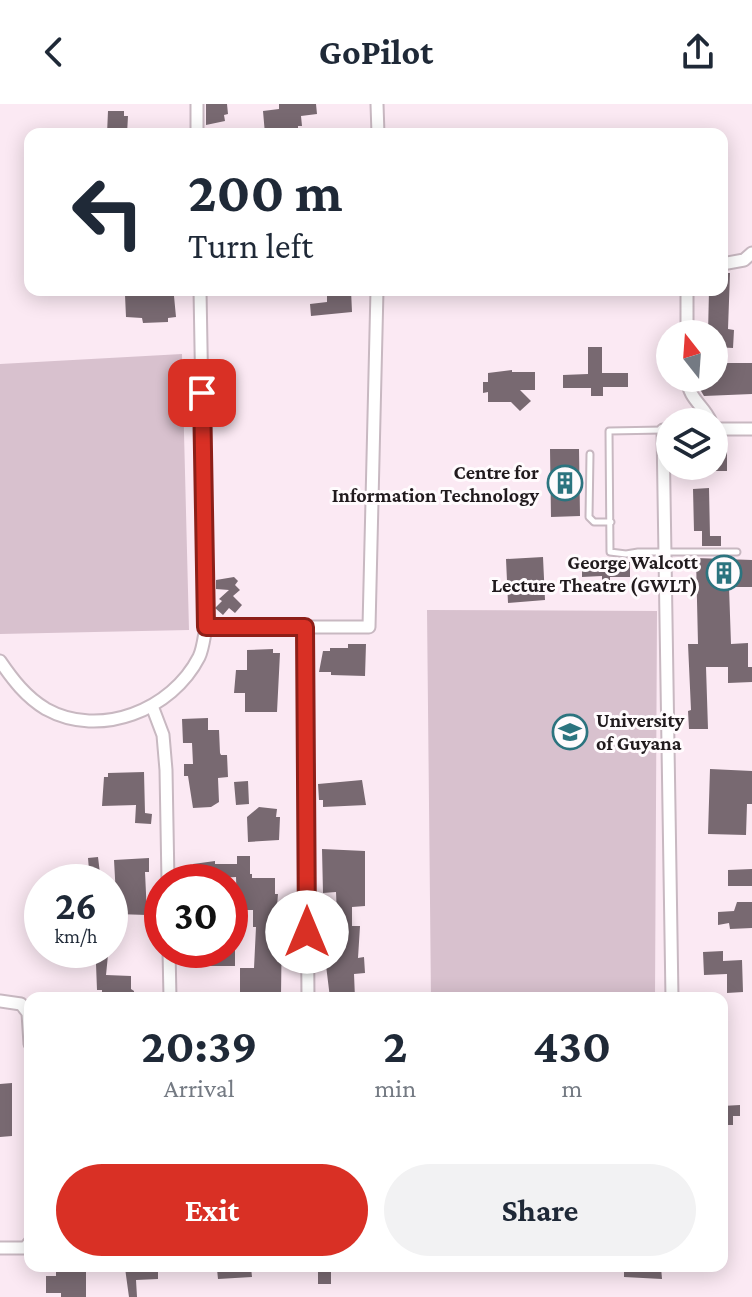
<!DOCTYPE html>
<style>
body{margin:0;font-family:"Crimson Pro",serif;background:#f2f2f3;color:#1f2937;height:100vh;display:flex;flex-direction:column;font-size:30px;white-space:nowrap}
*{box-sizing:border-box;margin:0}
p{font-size:26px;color:#747a83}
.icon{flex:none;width:44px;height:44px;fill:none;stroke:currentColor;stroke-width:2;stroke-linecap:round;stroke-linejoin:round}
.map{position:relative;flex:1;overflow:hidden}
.panel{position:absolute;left:24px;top:888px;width:704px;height:280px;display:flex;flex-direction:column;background:#fff;border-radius:16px;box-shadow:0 4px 20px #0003}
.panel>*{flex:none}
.guide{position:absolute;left:24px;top:24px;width:704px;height:168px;border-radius:16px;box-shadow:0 4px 20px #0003;background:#fff;color:#1f2937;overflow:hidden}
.needle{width:52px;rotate:343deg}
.controls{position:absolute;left:656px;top:216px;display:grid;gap:16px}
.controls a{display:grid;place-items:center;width:72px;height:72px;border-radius:50%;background:#fff;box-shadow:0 4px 20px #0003;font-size:40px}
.speed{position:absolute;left:24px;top:760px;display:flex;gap:16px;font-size:40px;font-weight:700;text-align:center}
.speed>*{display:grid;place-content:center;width:104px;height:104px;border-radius:50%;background:#fff;box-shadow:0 4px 20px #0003;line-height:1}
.speed small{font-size:20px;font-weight:400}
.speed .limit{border:12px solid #d22;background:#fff;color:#111}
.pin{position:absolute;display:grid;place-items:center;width:68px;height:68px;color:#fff;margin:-34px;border-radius:16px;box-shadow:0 4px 12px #0006}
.me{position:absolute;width:88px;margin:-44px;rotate:0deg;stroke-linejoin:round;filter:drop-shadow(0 0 6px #0008)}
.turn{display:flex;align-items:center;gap:28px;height:168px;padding:0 32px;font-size:36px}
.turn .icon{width:104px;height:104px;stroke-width:2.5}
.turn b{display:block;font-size:56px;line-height:68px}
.eta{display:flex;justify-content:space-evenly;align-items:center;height:136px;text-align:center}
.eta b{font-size:48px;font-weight:700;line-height:56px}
.primary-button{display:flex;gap:16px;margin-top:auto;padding:16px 32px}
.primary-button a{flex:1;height:92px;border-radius:48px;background:#d93025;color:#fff;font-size:32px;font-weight:700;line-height:92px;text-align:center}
.primary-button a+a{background:#f2f2f3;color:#1f2937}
header{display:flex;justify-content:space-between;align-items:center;height:104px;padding:0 32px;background:#fff;font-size:36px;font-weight:700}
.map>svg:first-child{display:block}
.green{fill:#d8c1ce}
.building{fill:#786971}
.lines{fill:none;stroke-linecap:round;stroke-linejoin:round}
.lane-casing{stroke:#c8b8c1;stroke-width:9}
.street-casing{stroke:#c8b8c1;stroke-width:15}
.lane{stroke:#fff;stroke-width:5}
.street{stroke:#fff;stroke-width:11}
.route-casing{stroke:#8d1f18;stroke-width:20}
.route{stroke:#d93025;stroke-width:14}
.labels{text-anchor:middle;stroke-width:6;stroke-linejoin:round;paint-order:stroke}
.poi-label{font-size:20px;font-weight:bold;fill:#211b1e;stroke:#fffbfd;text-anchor:end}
</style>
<header><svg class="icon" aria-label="back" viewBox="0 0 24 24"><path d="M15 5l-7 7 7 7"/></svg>GoPilot<svg class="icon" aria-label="share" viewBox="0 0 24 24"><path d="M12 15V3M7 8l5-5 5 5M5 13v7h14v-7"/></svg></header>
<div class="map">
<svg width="752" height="1193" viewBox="0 0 752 1193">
<rect width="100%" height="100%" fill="#fbe9f3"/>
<path class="green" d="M182 250 189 526 0 530V260Z
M427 506 657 507 655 894H431Z"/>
<path class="building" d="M206 0H227L228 10 224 11 225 17 206 21Z
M279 0H316L317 10 301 12 302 22H298V27L265 30 263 7 279 5Z
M108 7H124V12H128L127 30H107Z
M722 169H730L728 225 734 226 733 244 714 243V230H708L709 186H722Z
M333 186H351L352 208 311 212 310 200 327 198V192L333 191Z
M169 189 170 192H174L176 213 168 214V218L143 219 142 214 126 213 125 191Z
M588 243H602V269H628V283H603V292H591V284H563V271L588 270Z
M714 259H752V290L704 292 698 282 699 274H714Z
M512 266V268H535V286H520L531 297 520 307 511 298H488V288L483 289V278H488V269Z
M550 345H579L580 412 551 413Z
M714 348H727V367H714Z
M709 384 710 432H721V442H702V427H694L693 385Z
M543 453 545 496 508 499 506 455Z
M696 454 752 456V483H729L731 540 748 539V563H752V578L728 579V563H706L708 625H689L688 607 691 606 688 540H698Z
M601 455H610V458H630V473H610V476H602V472L582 473V458H601Z
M234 473 238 477 235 481 240 486 233 492 242 501 235 509 229 504 223 511 215 504 222 497 219 495 229 486 216 485V476Z
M348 540H366L365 572 331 571V568H319L323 547H330V544H348Z
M273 545V549H280L277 608H245V589H234L236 566H247V546Z
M208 614V626H219L220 649 221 651H227L228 673 218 674 219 698 211 703 193 704 188 672H184V660H193L192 639H183L182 615Z
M710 665 752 667V700H747L746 731 708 730Z
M144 668 145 709 152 710 151 720 135 719 136 701 102 702 104 673H108V669Z
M362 676 366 701 323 703V696H319L318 680Z
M248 677 249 700 236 701 234 678Z
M259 703 277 705 276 713H280L279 736 248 738 247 713Z
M322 745 365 747V802L352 803V822H360L358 854 364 853 365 869 354 870 355 894H330L325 853H331L330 842 334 841 333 813 337 812 336 788 323 789Z
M237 752H250V770H252V774H275V790H278L276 815H282L281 891 240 889V864H254L256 823H253V806H237L236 773 218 774V778H199L197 769H193V760L215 757V760H237Z
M98 753 101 778H90L88 754Z
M149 754V768H145L147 811 117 810 114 756Z
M752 765V782H728V766Z
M737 798H752V824L730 825 729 819 718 821V808L734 807Z
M185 846H235V862H185Z
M723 847V857L742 856 743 888 727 889V870L704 871 703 848Z
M90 849 108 851 106 871 131 872V885L134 887V894H102V886H97L96 860H89Z
M12 979V1032L0 1033V980Z
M740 1001V1012H733V1021H722V1002Z
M56 1162H86V1193H61V1189H46V1172H56Z
M318 1162H331V1180H318Z
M624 1162 661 1163 662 1175 624 1173Z
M158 1163V1175L136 1176 137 1193H129L125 1164Z
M251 1163 252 1173 218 1175 217 1165Z"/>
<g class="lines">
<g class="lane-casing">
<path id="lane" d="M663 326 609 327 610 448 626 450 638 448H737
M590 350 589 413 594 418H611"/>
</g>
<g class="street-casing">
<path id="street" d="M197 0V30
M377 0 378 30
M722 160 744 156 752 149
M687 230V186
M687 274C689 296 703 300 711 318
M714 325H752
M670 326H663L672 894
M206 523H369L377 186
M305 523 308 894
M0 557C13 576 26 593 46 605 100 635 172 606 199 553 203 545 204 533 206 523L200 186
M152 602 163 631 166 666 168 778
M169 846 170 894
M0 897 21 900 28 909 30 940
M0 1144H25L30 1138"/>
</g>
<use href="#lane" class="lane"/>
<use href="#street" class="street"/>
</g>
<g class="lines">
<g class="route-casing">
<path id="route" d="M202 289 206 523H305L307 828"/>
</g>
<use href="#route" class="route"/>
</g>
<defs>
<g id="building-ring" transform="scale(1.8)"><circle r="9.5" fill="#fffbfd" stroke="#2c747f" stroke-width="1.5"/><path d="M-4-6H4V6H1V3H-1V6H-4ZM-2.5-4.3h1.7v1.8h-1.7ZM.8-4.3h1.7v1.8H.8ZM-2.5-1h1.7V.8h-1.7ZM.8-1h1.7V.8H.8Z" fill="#2c747f"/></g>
<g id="university-ring" transform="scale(1.8)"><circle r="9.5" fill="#fffbfd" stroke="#2c747f" stroke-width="1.5"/><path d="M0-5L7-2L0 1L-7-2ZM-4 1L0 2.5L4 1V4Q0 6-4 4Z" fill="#2c747f"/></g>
</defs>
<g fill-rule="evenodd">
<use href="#building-ring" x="565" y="379"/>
<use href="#building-ring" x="724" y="469"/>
<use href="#university-ring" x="570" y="628"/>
</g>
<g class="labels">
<g class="poi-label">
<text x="539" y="375">Centre for<tspan x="539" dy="23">Information Technology</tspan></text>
<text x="698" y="465">George Walcott<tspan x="698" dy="23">Lecture Theatre (GWLT)</tspan></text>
<text x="596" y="623" text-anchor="start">University<tspan x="596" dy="23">of Guyana</tspan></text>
</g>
</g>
</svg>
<div class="controls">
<a><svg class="needle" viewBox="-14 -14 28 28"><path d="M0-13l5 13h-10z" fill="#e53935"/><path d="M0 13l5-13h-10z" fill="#747a83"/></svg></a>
<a><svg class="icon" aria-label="layers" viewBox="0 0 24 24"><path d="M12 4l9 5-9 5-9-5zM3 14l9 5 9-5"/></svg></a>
</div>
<div class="speed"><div>26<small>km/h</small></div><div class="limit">30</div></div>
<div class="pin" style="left:202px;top:289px;background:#d93025"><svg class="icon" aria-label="arrive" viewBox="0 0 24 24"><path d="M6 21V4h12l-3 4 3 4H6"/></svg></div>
<svg class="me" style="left:307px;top:828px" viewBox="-20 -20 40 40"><circle r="19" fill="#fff"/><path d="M0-13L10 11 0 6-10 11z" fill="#d93025"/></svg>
<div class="guide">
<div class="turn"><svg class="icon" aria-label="left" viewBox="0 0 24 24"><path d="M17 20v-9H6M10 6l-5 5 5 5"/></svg><div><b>200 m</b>Turn left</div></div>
</div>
<section class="panel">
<div class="eta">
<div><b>20:39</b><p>Arrival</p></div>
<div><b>2</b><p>min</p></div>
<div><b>430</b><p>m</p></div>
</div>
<div class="primary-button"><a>Exit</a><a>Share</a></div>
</section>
</div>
